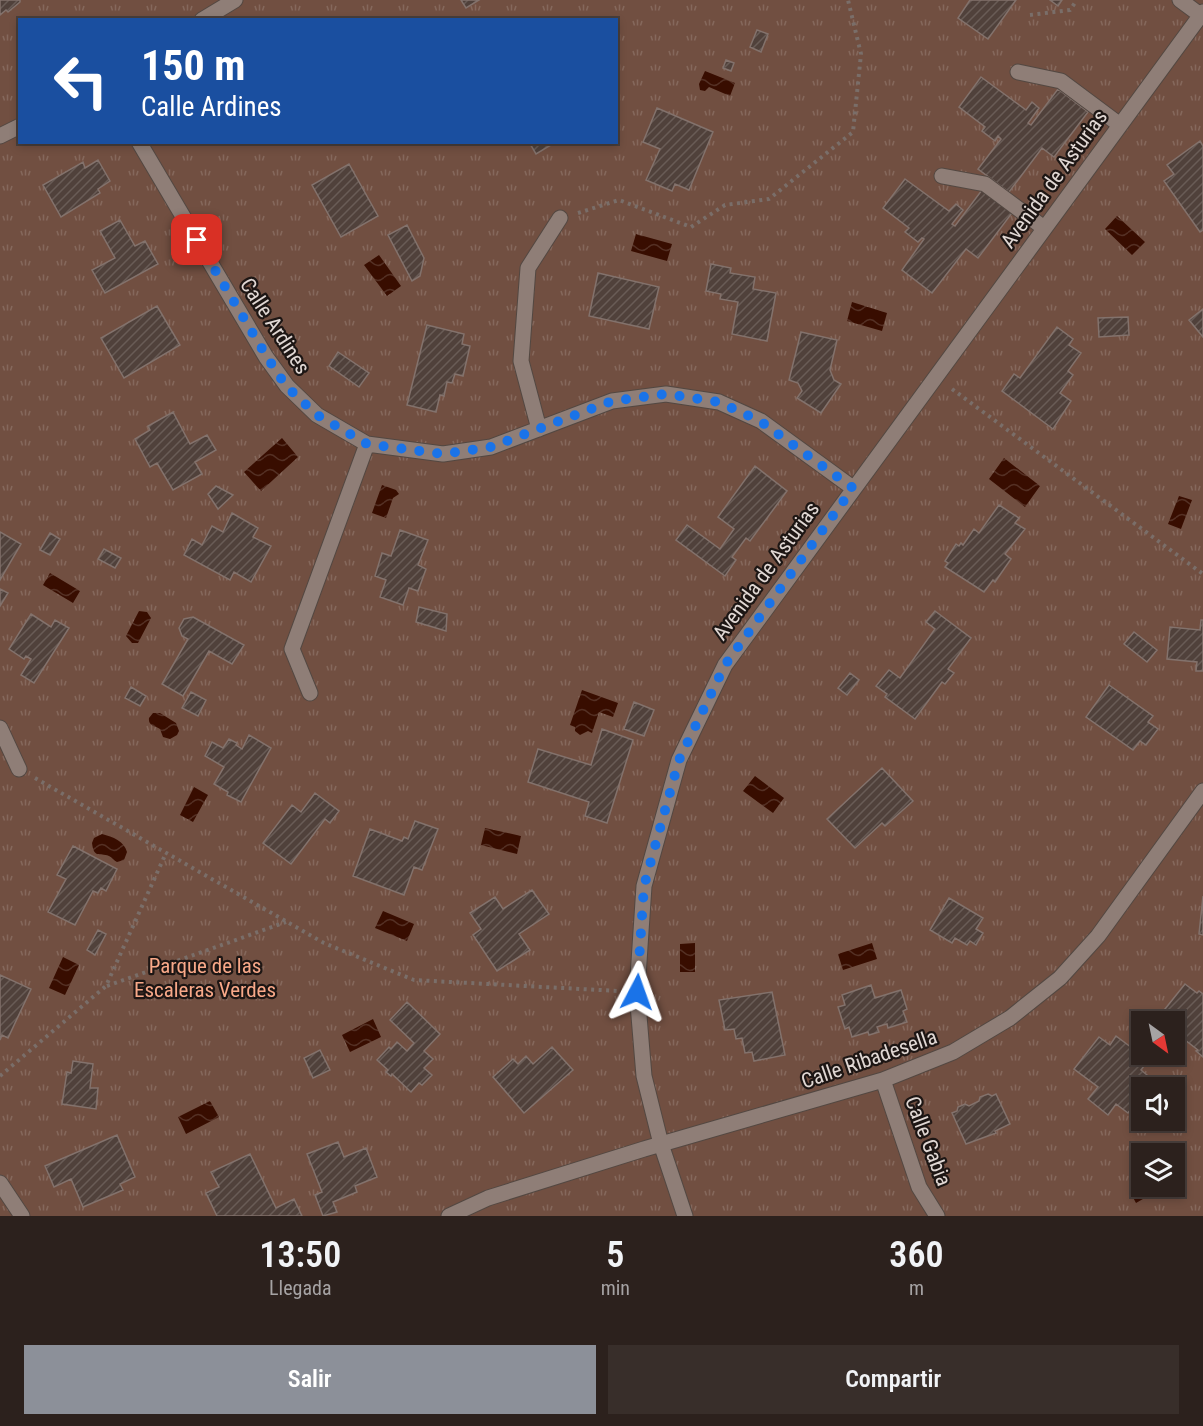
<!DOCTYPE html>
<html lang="es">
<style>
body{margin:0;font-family:"Roboto Condensed",sans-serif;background:#382e2a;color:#f1f3f6;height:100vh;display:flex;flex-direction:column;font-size:22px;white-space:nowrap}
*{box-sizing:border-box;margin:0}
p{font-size:20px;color:#a6a3a4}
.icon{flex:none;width:33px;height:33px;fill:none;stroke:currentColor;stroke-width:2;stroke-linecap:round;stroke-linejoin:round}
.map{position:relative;height:1216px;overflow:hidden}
.panel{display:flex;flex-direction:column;background:#2c211d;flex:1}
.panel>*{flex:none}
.guide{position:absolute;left:18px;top:18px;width:600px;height:126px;border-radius:0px;box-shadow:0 3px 9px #0003,0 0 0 2px #483e3b;background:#1a4fa0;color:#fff;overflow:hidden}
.needle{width:39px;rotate:147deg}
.tools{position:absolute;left:1131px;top:1011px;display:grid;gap:12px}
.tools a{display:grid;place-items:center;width:54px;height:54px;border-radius:0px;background:#2c211d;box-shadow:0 3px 9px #0003,0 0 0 2px #483e3b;font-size:30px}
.pin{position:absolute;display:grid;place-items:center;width:51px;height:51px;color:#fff;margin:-26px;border-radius:12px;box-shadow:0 3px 9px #0006}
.me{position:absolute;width:66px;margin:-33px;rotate:4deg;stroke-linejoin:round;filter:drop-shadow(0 0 4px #0008)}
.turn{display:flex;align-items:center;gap:21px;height:126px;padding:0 24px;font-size:27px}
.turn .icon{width:78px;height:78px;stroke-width:2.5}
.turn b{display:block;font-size:42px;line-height:51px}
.eta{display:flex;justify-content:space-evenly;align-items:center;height:102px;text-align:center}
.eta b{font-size:36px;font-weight:600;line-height:42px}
.primary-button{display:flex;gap:12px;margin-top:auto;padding:12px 24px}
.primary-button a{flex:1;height:69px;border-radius:0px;background:#8c9099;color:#fff;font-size:24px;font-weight:600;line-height:69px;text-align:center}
.primary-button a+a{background:#382e2a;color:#f1f3f6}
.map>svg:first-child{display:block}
.park{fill:url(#park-tufts);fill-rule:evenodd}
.water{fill:url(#water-waves)}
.building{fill:url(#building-hatch);stroke:#83726c;stroke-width:1.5}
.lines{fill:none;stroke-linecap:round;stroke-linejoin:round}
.minor-casing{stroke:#534842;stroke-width:17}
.path{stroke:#7a6e69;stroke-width:4;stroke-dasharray:3 4.5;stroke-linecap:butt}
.minor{stroke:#8f7e77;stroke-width:15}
.route{stroke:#1a73e8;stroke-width:10;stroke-dasharray:0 18}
.labels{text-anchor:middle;stroke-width:4.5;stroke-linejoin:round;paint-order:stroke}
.street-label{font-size:21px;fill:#e1d8d4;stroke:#1d1614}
.park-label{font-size:21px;fill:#f9a989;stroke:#1d1614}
</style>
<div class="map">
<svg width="1203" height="1216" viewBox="0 0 1203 1216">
<defs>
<pattern id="park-tufts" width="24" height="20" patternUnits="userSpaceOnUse" patternTransform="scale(1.5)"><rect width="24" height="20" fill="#714f41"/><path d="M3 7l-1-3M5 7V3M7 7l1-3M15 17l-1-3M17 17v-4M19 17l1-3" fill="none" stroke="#85685c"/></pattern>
<pattern id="water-waves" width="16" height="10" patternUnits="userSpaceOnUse" patternTransform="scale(1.5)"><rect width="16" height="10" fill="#380d00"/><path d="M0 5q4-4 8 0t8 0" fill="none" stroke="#543024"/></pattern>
<pattern id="building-hatch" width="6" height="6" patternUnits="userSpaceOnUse" patternTransform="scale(1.5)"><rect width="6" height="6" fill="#50413b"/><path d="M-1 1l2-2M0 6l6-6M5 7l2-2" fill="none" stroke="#695c56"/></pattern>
</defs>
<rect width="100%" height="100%" fill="#3a2c27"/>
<path class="park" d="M0 0H1203V1216H0ZM20 20H616V142H20ZM1142 1022H1174V1054H1142ZM1142 1088H1174V1120H1142ZM1142 1154H1174V1186H1142Z"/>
<path class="water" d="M705 71 735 83 730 96 709 87 705 91 700 90 699 84Z
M1117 216 1145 242 1132 255 1105 229Z
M636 234 672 244 667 261 631 251Z
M379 255 401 286 387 296 364 265Z
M852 302 887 313 882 331 847 321Z
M282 438 298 457 261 491 244 472Z
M1004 458 1040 486 1025 507 989 479Z
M382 485 396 490 399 494 393 498 386 518 372 513Z
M1179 496 1192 500 1181 529 1168 524Z
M50 573 80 591 73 603 43 585Z
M139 611 147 612 151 618 138 643H132L126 636Z
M582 690 618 703 613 717 599 712 592 733 588 731 580 735 575 731V727L570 725Z
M153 713H160L176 723 179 731 177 735 170 739 163 737 160 729C155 726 148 726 149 718Z
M755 776 784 798 773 813 743 791Z
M194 787 208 795 193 822 180 815Z
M485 828 521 836 517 854 481 845Z
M102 834C113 837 124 841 127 852L124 860 117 862C114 861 112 857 109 856 99 852 94 859 92 843L94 838Z
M383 911 414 924 407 941 375 928Z
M695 943V972H680V944Z
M872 943 877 959 843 970 838 954Z
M63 957 79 965 65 995 49 988Z
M373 1019 381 1037 350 1052 342 1035Z
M210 1101 219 1117 186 1134 178 1117Z
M1141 1183 1142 1186 1160 1187 1164 1196 1159 1197 1155 1192 1136 1203 1129 1190Z"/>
<path class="building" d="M0 0H20V2L8 12 6 10 0 15Z
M461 0H479L466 8Z
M970 0H1016L988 39 958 18Z
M1050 0H1062L1058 6Z
M757 30 768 34 761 52 750 47Z
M726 60 734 63 731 71 723 68Z
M981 77 1026 110 1032 102 1039 108 1028 123 1031 125 1058 89 1088 112 1054 157 1042 148 1009 192 978 169 1001 139 998 136 995 141 982 131 985 127 959 107Z
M657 108 713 132 689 190 675 184 672 191 646 180 660 149 643 142Z
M1200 141 1203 146V230L1200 232 1164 181 1174 174 1167 165Z
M529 142H556L536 154Z
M98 160 110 181 98 189 100 193 61 217 43 185 83 162 85 168Z
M349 164 378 216 341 237 312 185Z
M905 179 949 211 956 204 963 210 952 224 955 226 982 190 1012 213 978 258 966 249 932 293 902 270 924 239 922 238 918 242 905 232 909 228 883 208Z
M120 220 135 246 145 241 158 264 105 293 92 270 115 258 100 231Z
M407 225 424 258 420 276 412 281 388 235Z
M711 264 731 268 730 273 755 277 753 289 776 293 767 341 732 334 738 302 720 299 721 294 706 291Z
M598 273 659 287 649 329 589 316Z
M157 306 180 345 124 378 101 338Z
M1203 309V337L1189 320Z
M1128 317 1129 335 1099 337 1098 318Z
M427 325 464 334 462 344 470 346 463 376 455 374 452 383 447 382 444 396 440 395 436 412 407 405Z
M1057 327 1073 339 1069 345 1081 353 1068 371 1073 375 1060 393 1071 401 1053 429 1002 391 1014 374 1020 378Z
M801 332 837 340 830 370 834 380 841 384 821 413 797 398 802 391 798 383 789 380Z
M338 352 369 373 359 387 329 366Z
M173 412 190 444 207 435 216 450 195 462 202 474 173 490 157 463 150 467 135 439 150 430 148 426Z
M755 466 787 491 750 541 746 538 732 557 736 560 725 576 676 540 687 525 720 549 734 529 718 517Z
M216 486 233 495 218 509 208 494Z
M999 505 1019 518 1015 523 1025 529 1005 554 1011 559 995 582 993 580 984 592 945 567 948 563 945 561 956 544 959 546 961 543 963 545 974 529 979 533Z
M232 513 258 528 253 537 271 546 251 582 234 572 230 580 184 555 192 539 202 545 212 526 223 532Z
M400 530 428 540 418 565 426 569 418 591 409 588 403 605 380 597 386 580 375 576 382 553 391 556Z
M0 532 21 544 0 580Z
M50 533 60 539 50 555 40 550Z
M104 549 121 558 115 568 98 559Z
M0 589 8 593 0 606Z
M419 607 447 614 446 631 416 622Z
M935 611 971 638 948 669 954 673 945 684 942 682 915 719 885 697 887 694 876 686 889 670 900 678 935 629 926 622Z
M31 614 51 627 55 620 69 628 34 683 21 675 31 659 26 656 24 659 9 649Z
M193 617 244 645 232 664 209 651 183 696 162 684 188 639 182 636 179 628 184 619Z
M1201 620H1203V671H1196L1197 662 1167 659 1170 627 1200 630Z
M1134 632 1157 650 1147 662 1124 644Z
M850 673 859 680 847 695 838 688Z
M1109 685 1153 716 1148 722 1158 729 1146 745 1140 741 1133 750 1086 717Z
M131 687 146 696 140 706 125 698Z
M191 692 206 700 198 716 182 708Z
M634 702 654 710 644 736 624 729Z
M602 729 633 740 607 823 585 816 589 802 528 782 538 749 591 765Z
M249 735 271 748 241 802 227 795 228 792 214 784 224 767 205 756 212 742 223 748 229 739 237 743 236 745 242 749Z
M882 768 913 801 885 826 882 823 855 848 827 819Z
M315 793 339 811 330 823 325 819 291 864 263 843 292 805 301 812Z
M415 821 438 829 422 870 414 867 404 895 353 876 370 829 402 841 404 837 408 839Z
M73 846 117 869 106 891 101 888 98 893 93 891 75 925 48 912 66 879 57 875Z
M532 890 549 914 519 934 530 950 497 971 473 935 481 929 470 913 495 897 503 909Z
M1203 896V935L1199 934Z
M949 898 983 918 976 929 983 933 976 945 970 941 967 945 955 938 952 943 930 930Z
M98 930 106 934 95 955 87 950Z
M0 975 31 989 8 1038 2 1035 0 1040Z
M1185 984 1197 993 1199 991 1203 994V1057L1196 1051 1198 1050 1180 1036 1184 1031 1174 1024V1022H1171L1161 1014Z
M871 985 875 998 901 990 907 1009 903 1011 907 1022 888 1028 887 1024 883 1025 877 1027 879 1032 869 1035 868 1032 852 1037 849 1027 845 1029 838 1007 845 1005 842 995Z
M772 992 785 1055 754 1061 752 1052 745 1053 742 1038 736 1039 734 1029 725 1030 719 1000Z
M407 1002 440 1034 424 1051 433 1059 424 1068 432 1075 422 1085 419 1083 411 1092 392 1074 391 1076 386 1072 388 1070 377 1060 389 1047 391 1049 397 1042 407 1051 414 1043 390 1020Z
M1116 1036 1140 1054 1136 1060 1144 1066 1141 1070 1153 1080 1147 1088H1142V1095L1128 1113 1116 1104 1108 1115 1088 1099 1098 1087 1074 1069 1099 1037 1110 1045Z
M552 1047 573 1070 524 1113 493 1077 513 1059 518 1064 526 1056 533 1064Z
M320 1050 330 1070 313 1078 304 1058Z
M73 1061 93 1064 90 1088H98L96 1109 62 1104 67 1072 71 1073Z
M988 1094 992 1096 996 1094 1010 1124 995 1131 996 1133 966 1144 952 1113 957 1111 958 1107 965 1104 969 1106 979 1101 980 1097Z
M117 1135 135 1177 120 1184 123 1190 83 1207 71 1179 54 1187 45 1166Z
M338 1142 344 1157 366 1148 377 1177 355 1186 357 1192 333 1202 337 1212 323 1216 315 1195 322 1192 307 1154Z
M250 1154 276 1208 294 1199 302 1216H217L206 1193 219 1187 211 1172Z"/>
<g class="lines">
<g class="minor-casing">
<path id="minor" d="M1180 0 1203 17
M202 20 235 0
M1018 72 1061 81 1120 125
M0 136 20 126
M139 142 266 357 287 386 317 415 367 444 443 454 491 447 612 401 666 394 719 402 761 421 853 488
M942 176 985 184 1044 228
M539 429 521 361 528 268 560 218
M310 693 292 649 367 444
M0 728 19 769
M883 1080 919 1187 937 1216
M0 1183 22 1216
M449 1216 488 1198 644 1149 883 1080 953 1052 1010 1018 1060 978 1098 936 1203 791
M685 1216 661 1144 644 1076 637 992 644 886 679 760 725 665 1203 12"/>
</g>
<path class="path" d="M1030 15 1070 10 1077 0
M578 213 619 200 691 227 725 205 769 199 853 132 861 54 848 0
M952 389 1203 574
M35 778 324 943 414 980 618 991
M107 986 286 922
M0 1076 106 986 166 853"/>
<use href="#minor" class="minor"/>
</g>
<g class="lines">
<path class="route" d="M197 240 267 357 286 386 317 415 367 444 443 454 491 447 612 401 666 394 719 402 760 421 853 488 725 665 679 760 644 886 637 992"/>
</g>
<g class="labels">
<g class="street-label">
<text transform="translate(1054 179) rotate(-54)" y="7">Avenida de Asturias</text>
<text transform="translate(275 326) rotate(57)" y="7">Calle Ardines</text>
<text transform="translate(766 571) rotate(-54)" y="7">Avenida de Asturias</text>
<text transform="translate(869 1059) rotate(-19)" y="7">Calle Ribadesella</text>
<text transform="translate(928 1141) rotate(69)" y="7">Calle Gabia</text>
</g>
<g class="park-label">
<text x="205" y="973">Parque de las<tspan x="205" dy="24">Escaleras Verdes</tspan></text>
</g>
</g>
</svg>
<div class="tools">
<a><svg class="needle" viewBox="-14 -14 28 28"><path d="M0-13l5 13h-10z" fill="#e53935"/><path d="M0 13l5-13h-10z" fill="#a6a3a4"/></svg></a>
<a><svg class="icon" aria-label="sound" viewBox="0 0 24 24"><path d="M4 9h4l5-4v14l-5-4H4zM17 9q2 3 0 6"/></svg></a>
<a><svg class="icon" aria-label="layers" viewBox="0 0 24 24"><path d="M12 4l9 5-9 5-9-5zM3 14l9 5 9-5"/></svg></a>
</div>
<div class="pin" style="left:197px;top:240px;background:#d93025"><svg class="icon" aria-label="arrive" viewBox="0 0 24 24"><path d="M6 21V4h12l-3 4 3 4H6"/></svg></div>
<svg class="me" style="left:637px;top:992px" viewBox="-20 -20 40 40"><path d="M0-17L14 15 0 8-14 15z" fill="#1a73e8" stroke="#fff" stroke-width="4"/></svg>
<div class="guide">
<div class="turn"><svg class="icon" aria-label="left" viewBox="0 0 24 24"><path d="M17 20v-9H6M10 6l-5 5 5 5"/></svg><div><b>150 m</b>Calle Ardines</div></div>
</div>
</div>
<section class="panel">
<div class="eta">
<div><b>13:50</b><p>Llegada</p></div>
<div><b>5</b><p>min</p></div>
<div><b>360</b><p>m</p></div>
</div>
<div class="primary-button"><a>Salir</a><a>Compartir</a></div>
</section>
